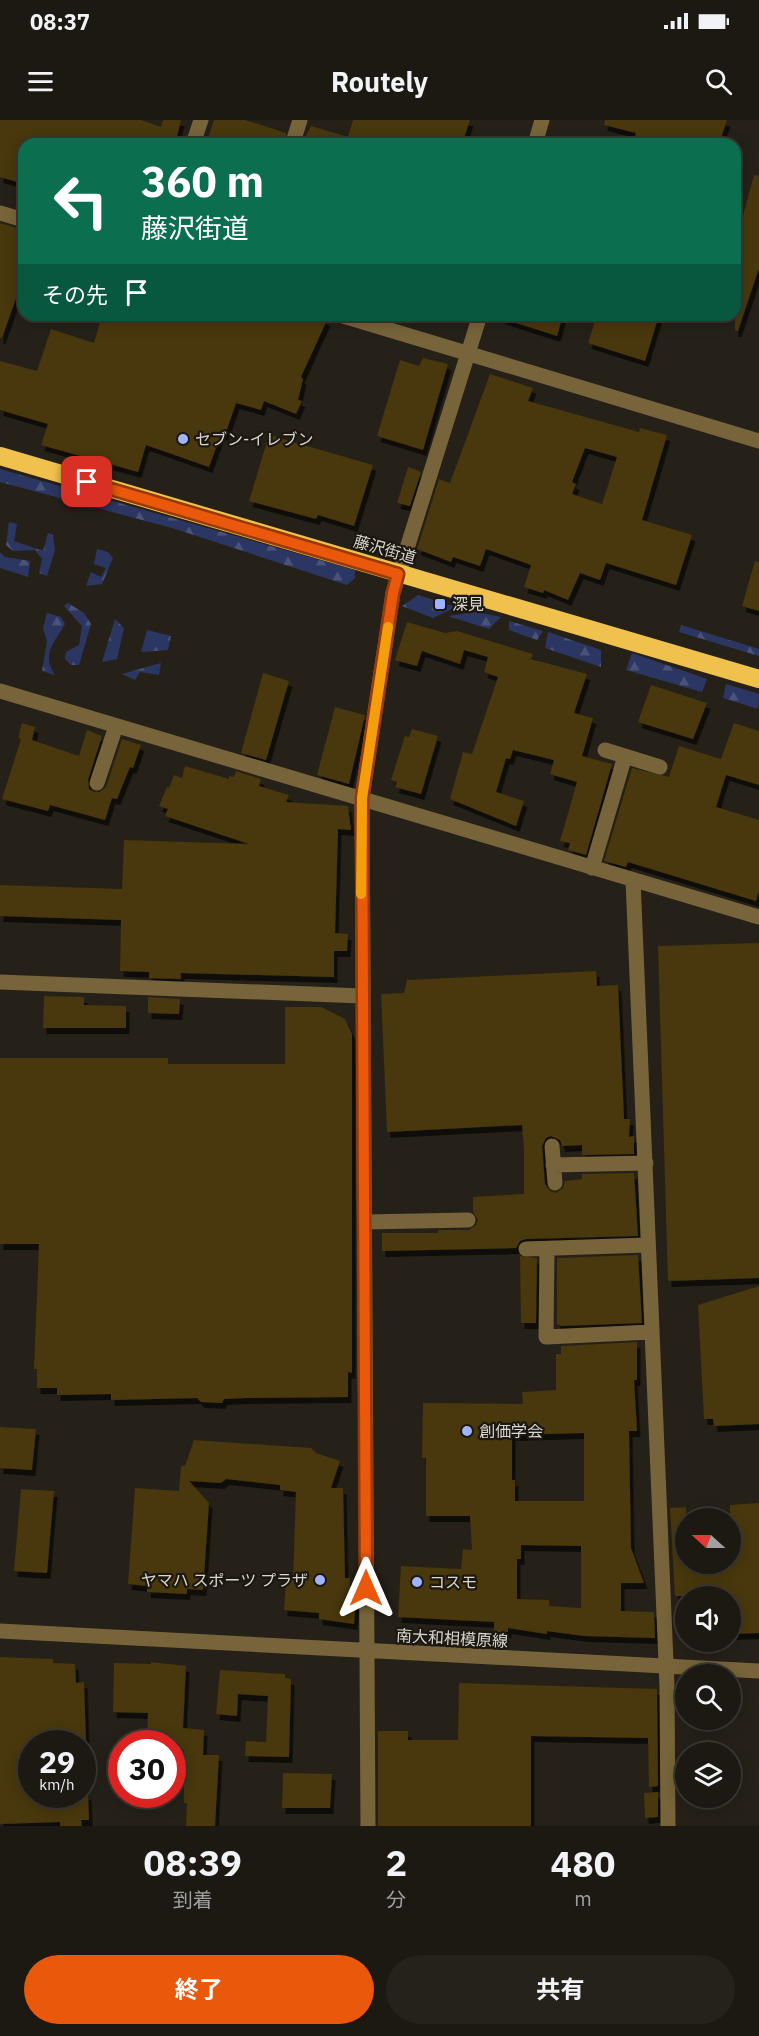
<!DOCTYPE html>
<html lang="ja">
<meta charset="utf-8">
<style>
body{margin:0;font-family:"IBM Plex Sans","Noto Sans JP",sans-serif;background:#25221c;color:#f1f3f6;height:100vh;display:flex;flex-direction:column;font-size:22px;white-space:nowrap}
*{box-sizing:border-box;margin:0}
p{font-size:20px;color:#a0a0a0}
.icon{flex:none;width:33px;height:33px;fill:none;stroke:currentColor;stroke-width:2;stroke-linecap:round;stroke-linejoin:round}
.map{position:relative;height:1706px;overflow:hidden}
.details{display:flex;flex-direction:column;background:#1c1913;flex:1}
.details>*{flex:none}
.guide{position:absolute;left:18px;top:18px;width:723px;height:183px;border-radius:18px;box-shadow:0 3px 15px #0003,0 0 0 2px #3a3833;background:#0b6e4f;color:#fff;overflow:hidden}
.needle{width:39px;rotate:291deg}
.fabs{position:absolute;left:675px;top:1388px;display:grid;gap:12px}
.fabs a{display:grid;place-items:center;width:66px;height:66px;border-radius:50%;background:#1c1913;box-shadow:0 3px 15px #0003,0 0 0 2px #3a3833;font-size:30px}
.speed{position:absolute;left:18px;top:1610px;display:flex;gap:12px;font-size:30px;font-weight:700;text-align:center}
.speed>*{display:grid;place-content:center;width:78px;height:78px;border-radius:50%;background:#1c1913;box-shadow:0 3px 15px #0003,0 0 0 2px #3a3833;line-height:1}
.speed small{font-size:15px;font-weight:400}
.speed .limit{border:9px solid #d22;background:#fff;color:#111}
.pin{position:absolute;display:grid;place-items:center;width:51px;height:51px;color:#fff;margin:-26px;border-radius:12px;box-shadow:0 3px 9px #0006}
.me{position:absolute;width:66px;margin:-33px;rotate:0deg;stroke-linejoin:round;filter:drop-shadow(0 0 4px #0008)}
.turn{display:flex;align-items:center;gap:21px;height:126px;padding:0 24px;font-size:27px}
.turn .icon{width:78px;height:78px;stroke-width:2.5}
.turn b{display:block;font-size:42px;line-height:51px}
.then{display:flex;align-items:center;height:57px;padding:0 24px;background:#0003;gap:12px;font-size:22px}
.eta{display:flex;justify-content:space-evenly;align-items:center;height:102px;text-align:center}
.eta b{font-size:36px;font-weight:700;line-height:42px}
.primary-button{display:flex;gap:12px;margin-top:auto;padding:12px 24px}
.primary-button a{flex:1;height:69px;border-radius:36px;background:#ea580c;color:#fff;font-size:24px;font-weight:700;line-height:69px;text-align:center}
.primary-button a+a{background:#25221c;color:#f1f3f6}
.status{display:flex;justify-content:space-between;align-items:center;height:42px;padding:0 30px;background:#1c1913;direction:ltr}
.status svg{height:16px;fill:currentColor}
header{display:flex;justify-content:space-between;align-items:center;height:78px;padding:0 24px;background:#1c1913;font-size:27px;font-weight:700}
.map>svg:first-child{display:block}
.forest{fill:url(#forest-firs)}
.building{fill:#493708;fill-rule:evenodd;filter:url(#shadow)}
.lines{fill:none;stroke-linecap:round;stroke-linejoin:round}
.minor{stroke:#77643a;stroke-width:15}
.highway{stroke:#f0c14c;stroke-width:18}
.route-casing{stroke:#983908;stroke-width:15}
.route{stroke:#ea580c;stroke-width:10}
.slow{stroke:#f59e0b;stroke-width:10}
.poi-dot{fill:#a0b3fd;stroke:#1c1810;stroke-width:2}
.labels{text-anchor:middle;stroke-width:4.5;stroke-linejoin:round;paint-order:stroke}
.poi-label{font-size:16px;fill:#d9d6d0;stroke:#1c1810;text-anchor:start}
.street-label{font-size:16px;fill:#d9d6d0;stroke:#1c1810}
</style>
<div class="status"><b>08:37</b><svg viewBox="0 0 49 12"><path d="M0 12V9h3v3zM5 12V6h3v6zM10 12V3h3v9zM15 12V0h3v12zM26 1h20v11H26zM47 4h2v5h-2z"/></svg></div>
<header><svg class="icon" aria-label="menu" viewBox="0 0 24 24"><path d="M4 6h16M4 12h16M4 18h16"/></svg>Routely<svg class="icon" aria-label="search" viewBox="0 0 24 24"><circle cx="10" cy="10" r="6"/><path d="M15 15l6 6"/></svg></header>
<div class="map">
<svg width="759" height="1706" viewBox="0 0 759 1706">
<defs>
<pattern id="forest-firs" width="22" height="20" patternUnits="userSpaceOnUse" patternTransform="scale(1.5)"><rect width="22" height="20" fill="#2c3662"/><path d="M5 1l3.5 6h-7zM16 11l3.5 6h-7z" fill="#4a5277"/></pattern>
<filter id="shadow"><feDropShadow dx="3.5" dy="6" stdDeviation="0" flood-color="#0009"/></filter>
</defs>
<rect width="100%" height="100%" fill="#252119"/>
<path class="forest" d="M0 349 355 450V458L347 465 172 408 0 362Z
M9 402 17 404 14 421 43 431 48 413 53 415 55 430 47 456 39 453 42 439 35 430 13 431 6 425Z
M97 429 108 432 113 438 102 464 86 466 91 452 101 457 106 448 94 444Z
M0 432 5 437 30 441 28 457 0 448Z
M418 475 456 487 433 498 402 486Z
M68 483 84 493 91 504 79 545H71L65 539 66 532 79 525 82 506 64 486Z
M477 492 501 497 489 509 448 496Z
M47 493 61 497 65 504C54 523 41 534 55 555L42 551 47 521 43 508Z
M115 499 124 508 117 539 102 542Z
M509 501 543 511 537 520 509 510Z
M681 505 759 529V536L679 512Z
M147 510 171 516 168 530 141 532Z
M548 512 601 530V547L545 528Z
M632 533 707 559 702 572 626 550Z
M161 543 159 555 140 552 135 560 122 554Z
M726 564 759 574 758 589 723 578Z"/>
<path class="building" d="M0 0H141L161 7 163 0H181L175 24H24V64L0 57Z
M214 0H245L274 9 286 13V24H206Z
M353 0H470L462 24H302L311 6 348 17Z
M605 0H727L719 24H633L636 13 604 5Z
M754 55 759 56V148L738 211H735V125Z
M0 103 24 110V156L2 218H0Z
M102 195H284L305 202 308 195H313L327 200 301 257 303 259 298 280 302 281 296 294 264 281 261 290 236 283 225 315 221 314 209 347 146 325 138 352 41 325 48 304 0 290V241L37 251 51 209 94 223Z
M502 195H563L557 216 501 198Z
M597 195H659L645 241 588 223Z
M423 238 448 244 423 330 377 316 400 240 419 246Z
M490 254 533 268 528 281 639 312 640 308 667 315 642 400 692 415 676 465 606 443 600 460 580 453 568 480 544 470 543 473 524 467 531 445 486 429 480 446 453 437 451 442 417 429 439 359 450 363ZM585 328 617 337 602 384 572 374 576 364 572 362Z
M269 315 373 345 354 406 318 395 316 399 249 381Z
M408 347 421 352 410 386 397 383Z
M755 441 759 442V491L742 486Z
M407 502 445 513 457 511 533 534 531 539 587 554 574 593 593 598 582 636 612 644 586 735 568 730 570 723 560 721 577 662 550 654 554 640 513 630 510 639 506 638 496 672 524 681 516 706 450 679 463 632 472 634 498 557 484 552 488 537 464 530 460 544 422 531 417 546 395 540Z
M263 553 289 561 266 640 241 633Z
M651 565 707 583 693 619 638 602Z
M335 587 365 595 349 664 317 655Z
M22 603 35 607 32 620 79 636 87 610 102 616 88 660 89 669 94 672H100L106 667 122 619 141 625 133 648 130 647 117 679 112 678 105 700 50 685 48 691 2 679 21 619 18 618Z
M734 603 759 611V665L726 655 716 687 759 700V771L756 781 628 742 626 747 604 741 632 648 669 657 679 626 721 639Z
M412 609 438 616 421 674 395 667 397 662 391 660 405 616 409 617Z
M185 646 229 659V656L234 657 236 651 261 659 259 666 289 675 286 682 348 686 351 710 338 709 335 813 348 814 347 831H334V857L181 853V859L149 858V852L120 851 121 800 0 796V765L122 769 124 720 249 724 165 696 168 689 159 686 167 667 169 668 174 655 182 658Z
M759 823V1158L668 1161 658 826Z
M596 851 597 866 618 865 624 999H630L629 1017 634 1016V1034L582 1035V1025L562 1026 560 1020 551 1016 546 1018 542 1026 545 1064 550 1071 556 1073 563 1068 565 1061 582 1059V1054L634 1053 638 1116 526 1119 520 1121 516 1128 382 1131V1113H438V1110H469L476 1105 478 1100 473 1092V1077L524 1074V1029L522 1005 387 1012 381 874 404 873 407 860Z
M44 876 84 877V885L126 886V908H43Z
M148 877 180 879 179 894 148 893Z
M285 887H321L345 899 352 914V1253L348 1252V1277L245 1278 224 1279 222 1283 201 1282 197 1278 111 1280V1274L57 1275V1268H37V1249H34L39 1124H0V938H168V944H285Z
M638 1135 642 1203 561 1206 557 1204V1138Z
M520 1136 537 1138 536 1203H521Z
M759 1166V1304L714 1306 713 1299H704L698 1185Z
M637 1222V1260H634L637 1311H629L631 1428 644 1463H621V1491L654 1492 655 1518 584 1516 547 1511V1514L508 1508V1512H494V1502L398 1497 401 1446 461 1449 463 1429 472 1430 470 1396H426V1338H422L423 1283 523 1284 522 1272 556 1270V1234H561V1226ZM584 1313V1381H515V1360H512V1315ZM521 1425 581 1426V1488L549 1486V1480L517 1479V1439H521Z
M0 1307 36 1309 32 1350 0 1348Z
M194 1320 311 1328 316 1333 340 1341 331 1368H343L345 1458H350V1466L357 1467 354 1504 319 1499V1493L284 1490 286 1459 293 1460 296 1372 280 1370V1365L226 1359 221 1363 189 1361 209 1383 203 1470 187 1469V1474L147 1472V1466L128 1464 135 1368 179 1371 181 1346H185Z
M21 1369 54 1371 47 1453 14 1451Z
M759 1383V1513L730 1514V1476H675L670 1388 686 1387V1443H730V1385Z
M0 1537 53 1539V1543L75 1544 76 1563 84 1562 86 1623H32V1674H88L89 1700H81L82 1706H60V1702L0 1704Z
M151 1542 186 1546 183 1608 204 1610 203 1635H219L215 1706H186L187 1683H184V1630H173V1623H147L148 1593 113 1592 114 1543 151 1544Z
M220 1550 285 1554V1558L291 1559 289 1637 245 1636 246 1621 266 1622 268 1576 238 1574 237 1596 216 1594Z
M459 1563 657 1569 658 1666 649 1667 648 1618 531 1616V1706H378V1611H408V1620H458Z
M283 1653 332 1654 330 1688H282Z
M658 1672V1697L645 1698 644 1673Z"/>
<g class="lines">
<path class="minor" d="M294 19 300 0
M193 24 201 0
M535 24 542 0
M0 93 24 100
M340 195 759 321
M0 571 759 797
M605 630 660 647
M97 663 116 606
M592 748 625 636
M633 760 667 1566 668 1706
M0 862 362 876
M552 1026 555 1063
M553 1045 646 1043
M365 1102 468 1100
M526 1129 647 1125
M547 1129 546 1217 651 1212
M0 1511 759 1551
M368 1706 362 678 393 473 480 195"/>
<path class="highway" d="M0 336 759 559"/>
</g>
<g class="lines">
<g class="route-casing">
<path id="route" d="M87 362 398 454 393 473 362 678 366 1468"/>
</g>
<use href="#route" class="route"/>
<path class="slow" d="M361 774 362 678 388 507"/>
</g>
<g class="poi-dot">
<circle cx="183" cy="319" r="6"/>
<rect x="434" y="478" width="12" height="12" rx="3"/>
<circle cx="467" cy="1311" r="6"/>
<circle cx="320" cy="1460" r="6"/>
<circle cx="417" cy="1462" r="6"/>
</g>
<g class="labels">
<g class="poi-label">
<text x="195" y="325">セブン-イレブン</text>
<text x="452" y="490">深見</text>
<text x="479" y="1317">創価学会</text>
<text x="308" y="1466" text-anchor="end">ヤマハ スポーツ プラザ</text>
<text x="429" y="1468">コスモ</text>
</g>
<g class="street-label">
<text transform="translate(385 429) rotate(16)" y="6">藤沢街道</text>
<text transform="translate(452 1518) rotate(3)" y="6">南大和相模原線</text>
</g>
</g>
</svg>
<div class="fabs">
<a><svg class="needle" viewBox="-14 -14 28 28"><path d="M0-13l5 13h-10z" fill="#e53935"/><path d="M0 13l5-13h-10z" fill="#a0a0a0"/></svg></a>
<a><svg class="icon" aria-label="sound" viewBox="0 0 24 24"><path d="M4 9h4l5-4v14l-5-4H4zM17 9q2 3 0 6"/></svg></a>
<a><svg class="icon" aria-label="search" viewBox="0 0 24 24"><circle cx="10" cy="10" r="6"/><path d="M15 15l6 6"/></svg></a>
<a><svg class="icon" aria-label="layers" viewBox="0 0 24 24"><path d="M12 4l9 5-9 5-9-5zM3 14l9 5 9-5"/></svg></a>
</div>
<div class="speed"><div>29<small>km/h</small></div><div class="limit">30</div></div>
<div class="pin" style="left:87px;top:362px;background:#d93025"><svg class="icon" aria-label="arrive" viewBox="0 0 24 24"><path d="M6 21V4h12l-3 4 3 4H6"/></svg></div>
<svg class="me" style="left:366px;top:1468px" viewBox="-20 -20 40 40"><path d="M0-17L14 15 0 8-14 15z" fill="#ea580c" stroke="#fff" stroke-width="4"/></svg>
<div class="guide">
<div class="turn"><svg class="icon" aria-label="left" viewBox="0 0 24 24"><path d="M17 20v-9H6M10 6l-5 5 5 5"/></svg><div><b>360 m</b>藤沢街道</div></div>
<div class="then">その先<svg class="icon" aria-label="arrive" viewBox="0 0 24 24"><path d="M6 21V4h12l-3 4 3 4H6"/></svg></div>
</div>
</div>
<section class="details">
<div class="eta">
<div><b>08:39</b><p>到着</p></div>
<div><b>2</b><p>分</p></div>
<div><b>480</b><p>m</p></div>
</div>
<div class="primary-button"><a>終了</a><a>共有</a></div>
</section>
